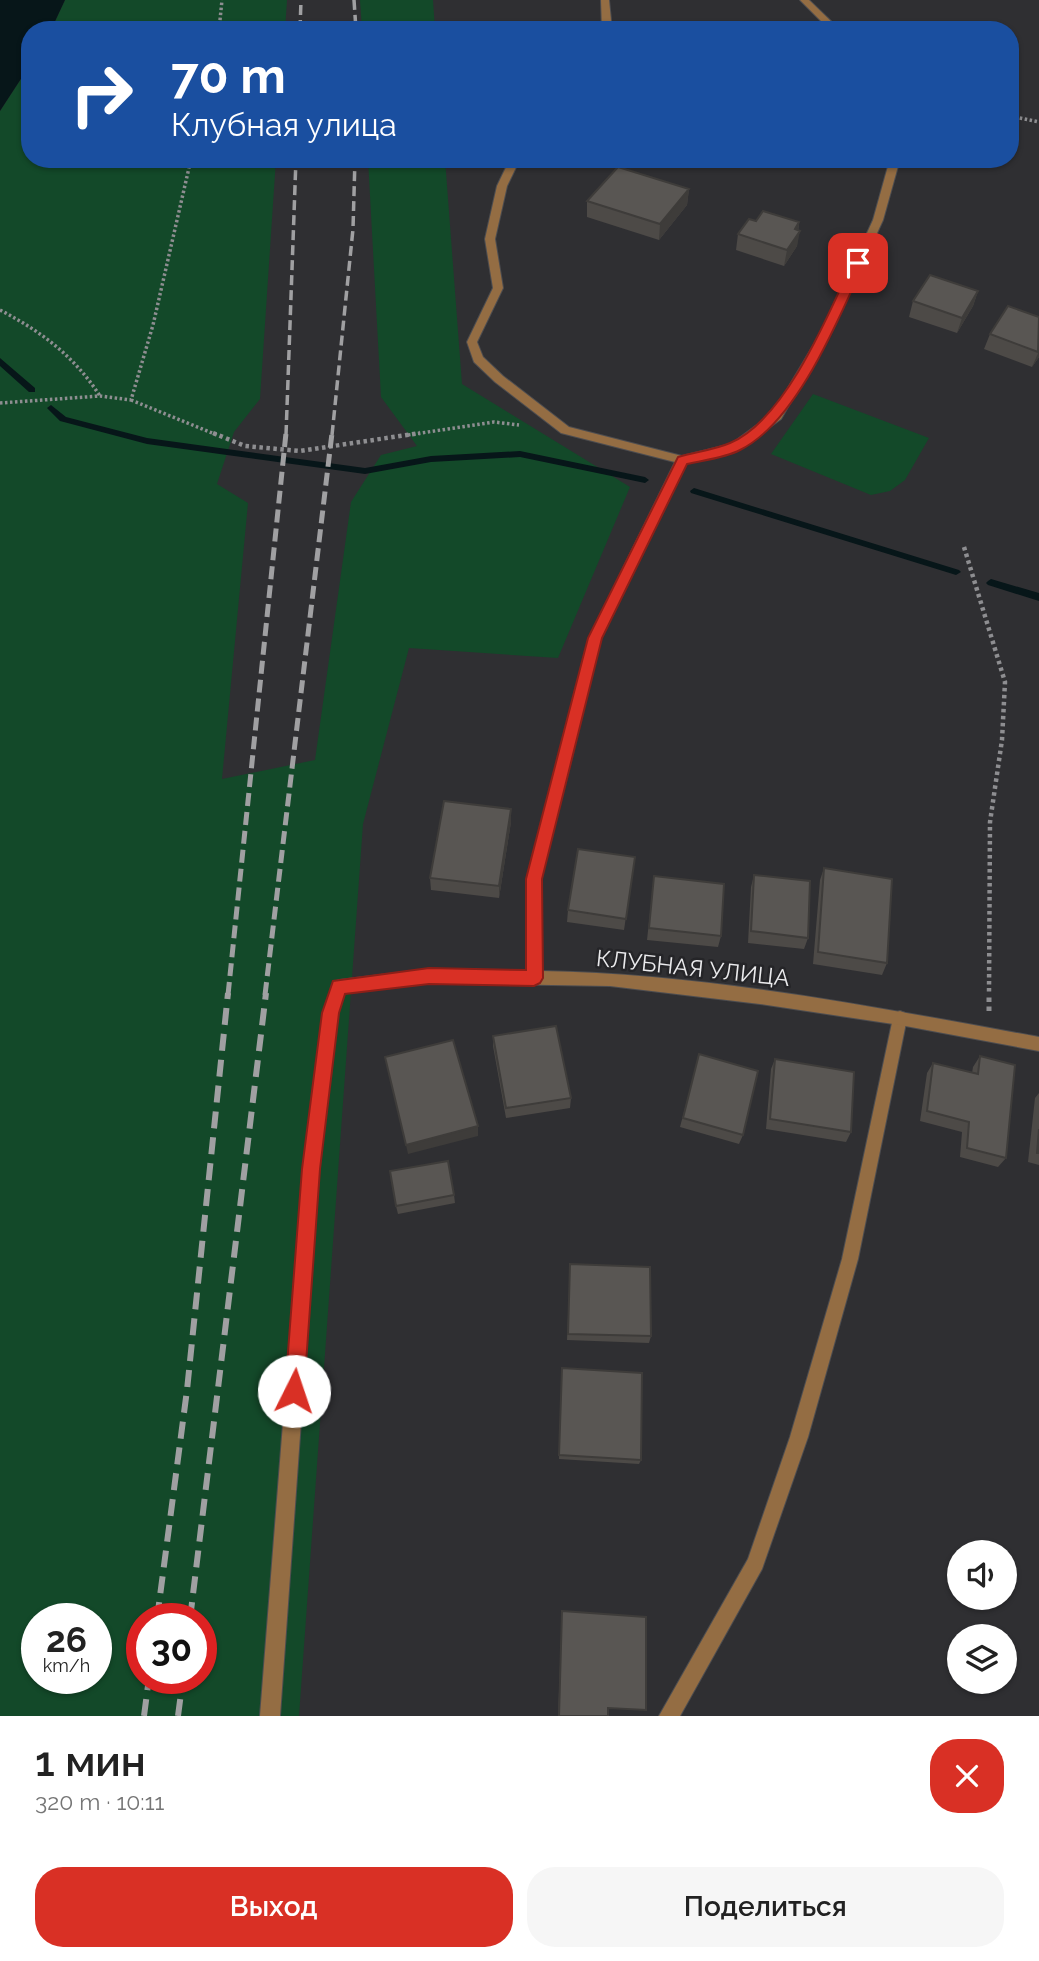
<!DOCTYPE html>
<html lang="ru">
<meta charset="utf-8">
<style>
body{margin:0;font-family:Raleway,sans-serif;background:#f6f6f6;color:#222;height:100vh;display:flex;flex-direction:column;font-size:26px;white-space:nowrap}
*{box-sizing:border-box;margin:0}
p{font-size:23px;color:#767676}
.icon{flex:none;width:38px;height:38px;fill:none;stroke:currentColor;stroke-width:2;stroke-linecap:round;stroke-linejoin:round}
.map{position:relative;height:1716px;overflow:hidden}
.side{display:flex;flex-direction:column;background:#fff;flex:1}
.side>*{flex:none}
.top-card{position:absolute;left:21px;top:21px;width:998px;height:147px;border-radius:28px;box-shadow:0 2px 5px #0004;background:#1a4fa0;color:#fff;overflow:hidden}
.tools{position:absolute;left:947px;top:1540px;display:grid;gap:14px}
.tools a{display:grid;place-items:center;width:70px;height:70px;border-radius:50%;background:#fff;box-shadow:0 2px 5px #0004;font-size:35px}
.speed{position:absolute;left:21px;top:1603px;display:flex;gap:14px;font-size:35px;font-weight:700;text-align:center}
.speed>*{display:grid;place-content:center;width:91px;height:91px;border-radius:50%;background:#fff;box-shadow:0 2px 5px #0004;line-height:1}
.speed small{font-size:18px;font-weight:400}
.speed .limit{border:10px solid #d22;background:#fff;color:#111}
.pin{position:absolute;display:grid;place-items:center;width:60px;height:60px;color:#fff;margin:-30px;border-radius:14px;box-shadow:0 4px 10px #0006}
.me{position:absolute;width:77px;margin:-38px;rotate:4deg;stroke-linejoin:round;filter:drop-shadow(0 0 5px #0008)}
.turn{display:flex;align-items:center;gap:24px;height:147px;padding:0 35px;font-size:32px}
.turn .icon{width:91px;height:91px;stroke-width:2.5}
.turn b{display:block;font-size:49px;line-height:60px}
.round{display:grid;place-items:center;flex:none;width:74px;height:74px;border-radius:28px;background:#f6f6f6}
.headline{display:flex;align-items:center;justify-content:space-between;height:119px;padding:0 35px}
h1{font-size:42px;font-weight:600;line-height:52px}
.primary-button{display:flex;gap:14px;margin-top:auto;padding:14px 35px}
.primary-button a{flex:1;height:80px;border-radius:28px;background:#d93025;color:#fff;font-size:28px;font-weight:600;line-height:80px;text-align:center}
.primary-button a+a{background:#f6f6f6;color:#222}
.map>svg:first-child{display:block}
.green{fill:#134929;fill-rule:evenodd}
.water{fill:#071619}
.lines{fill:none;stroke-linecap:round;stroke-linejoin:round}
.stream{fill:#071619;fill-rule:evenodd}
.lane-casing{stroke:#4d4d50;stroke-width:2}
.street-casing{stroke:#4d4d50;stroke-width:2}
.path-far2{stroke:#8e8e91;stroke-width:3.5;stroke-dasharray:2.5 2.5;stroke-linecap:butt}
.path-far1{stroke:#8e8e91;stroke-width:4.5;stroke-dasharray:3.5 3.5;stroke-linecap:butt}
.path{stroke:#8e8e91;stroke-width:5;stroke-dasharray:4.5 4.5;stroke-linecap:butt}
.lane{fill:#946d43;fill-rule:evenodd}
.street{fill:#946d43;fill-rule:evenodd}
.rail-far2{stroke:#a0a0a2;stroke-width:3.5;stroke-dasharray:10 5;stroke-linecap:butt}
.rail-far1{stroke:#a0a0a2;stroke-width:5;stroke-dasharray:13 6;stroke-linecap:butt}
.rail{stroke:#a0a0a2;stroke-width:6;stroke-dasharray:17 9;stroke-linecap:butt}
.wall{fill:#4d4a47}
.shaded-wall{fill:#3e3c3a}
.building{fill:#595653;stroke:#3e3c3a;stroke-width:2}
.route{fill:#d93025;stroke:#8d1f18;stroke-width:2}
.labels{text-anchor:middle;stroke-width:5;stroke-linejoin:round;paint-order:stroke}
.street-label{font-size:23px;fill:#ebebed;stroke:#252528}
</style>
<div class="map">
<svg width="1039" height="1716" viewBox="0 0 1039 1716">
<rect width="100%" height="100%" fill="#2f2f32"/>
<path class="green" d="M65 0H287L285 30H51Z
M360 0H433L435 30H362Z
M30 65V159H276L260 399 234 432 217 484 248 503 222 779 315 760 351 502 381 455 417 446 381 397 368 159H445L462 384 630 487 558 658 409 648 363 824 299 1716H0V111ZM37 1619H96V1678H37ZM142 1619H201V1678H142Z
M813 394 929 438 905 480 890 491 871 495 771 454Z"/>
<path class="water" d="M0 0H65L51 30H30V65L0 111Z"/>
<g class="lines">
<path class="stream" d="M0 358 35 388V392H29L0 366Z
M51 405 66 417 147 438 365 468 431 456 520 451 645 477 649 480 645 483 520 457 431 462 365 474 147 444 60 421 47 408Z
M694 488 959 570 961 572 956 575 691 493 690 491Z
M991 579 1039 593V601L988 585 986 583 988 581Z"/>
<g class="lane-casing">
<path id="lane" d="M900 1011 905 1013 907 1018 858 1259 808 1437 762 1569 680 1716H659L748 1559 790 1437 842 1259 893 1018 895 1013Z"/>
</g>
<g class="street-casing">
<path id="street" d="M601 0H609L612 30H602Z
M800 0H809L840 30H830Z
M510 159H520L507 186 495 239 503 288 477 342 483 357 503 376 569 427 682 456 731 444 773 413 823 329 873 220 890 159H900L883 220 833 329 781 419 739 450 686 463 601 638 541 879V971C708 974 875 1007 1039 1037V1051L900 1025 760 1004 610 986 429 983 344 993 337 1013 319 1169 280 1716H260L303 1169 323 1013 334 982 339 980 429 969 527 971V879L589 638 675 462 561 433 495 382 474 362 467 342 493 288 485 239 497 186Z"/>
</g>
<path class="path-far2" d="M219 30 222 0
M1010 116 1039 122
M0 310C42 332 74 356 100 396
M131 400 217 435
M0 403 100 396 131 400 153 325 191 159
M408 435 494 422 519 425"/>
<path class="path-far1" d="M213 433 245 446 300 451 420 433
M964 547 1005 682 1002 740 990 822 989 995"/>
<path class="path" d="M989 1011V993"/>
<use href="#lane" class="lane"/>
<use href="#street" class="street"/>
<path class="rail-far2" d="M354 0 356 30
M300 30 301 0
M286 435 296 159
M332 435 353 229 355 159"/>
<path class="rail-far1" d="M228 995 286 433
M265 995 332 433"/>
<path class="rail" d="M157 1619 187 1390 228 993
M190 1619 266 993
M144 1716 149 1678
M178 1716 183 1678"/>
</g>
<path class="wall" d="M689 189 687 205 659 240 587 217V201Z
M756 221 799 222 797 246 784 266 736 250 738 234Z
M978 291 973 306 957 333 909 317 913 301Z
M1039 317V357L1032 367 984 349 990 334Z
M511 809V822L499 898 431 890 430 878Z
M635 857 624 930 567 922 568 910Z
M824 868 887 963 882 975 813 964 820 880Z
M754 875 808 938 804 949 748 943 751 887Z
M654 876 721 936 718 947 647 940Z
M493 1036 571 1098 570 1108 506 1118 493 1046Z
M699 1054 743 1135 739 1144 680 1127Z
M980 1056 1006 1158 998 1167 960 1157 962 1132 920 1121 927 1073 933 1063 972 1073 973 1067Z
M775 1059 851 1132 846 1142 766 1129 771 1069Z
M1039 1093V1165L1028 1162 1035 1098Z
M454 1195 455 1203 398 1214 396 1206Z
M570 1264 651 1336 649 1343 567 1340Z
M562 1368 641 1460 639 1464 559 1459Z
M562 1611 608 1708V1716H558Z"/>
<path class="shaded-wall" d="M689 189 687 205 659 240 660 224Z
M799 222 797 235 800 231 797 246 784 266 787 250 795 229Z
M978 291 973 306 957 333 962 318Z
M1039 351V357L1032 367Z
M511 809V822L499 898V886Z
M478 1126V1136L408 1154 406 1145Z"/>
<path class="building" d="M618 167 689 189 660 224 587 201Z
M763 211 799 222 795 229 800 231 787 250 738 234 749 219 756 221Z
M930 275 978 291 962 318 913 301Z
M1008 306 1039 317 1038 352 990 334Z
M444 801 511 809 499 886 430 878Z
M578 849 635 857 626 919 568 910Z
M824 868 892 879 887 963 818 952Z
M754 875 810 881 808 938 751 931Z
M654 876 724 884 721 936 649 928Z
M556 1026 571 1098 506 1108 493 1036Z
M453 1040 478 1126 406 1145 385 1057Z
M699 1054 758 1071 743 1135 683 1118Z
M980 1056 1015 1065 1006 1158 967 1148 969 1122 927 1111 933 1063 978 1074Z
M775 1059 854 1072 851 1132 770 1119Z
M1039 1129V1153H1037Z
M448 1161 454 1195 396 1206 390 1171Z
M570 1264 650 1267 651 1336 568 1334Z
M562 1368 642 1373 641 1460 559 1455Z
M562 1611 646 1617V1710L608 1708V1716H559Z"/>
<path class="route" d="M858 260 864 263C838 320 797 422 740 450 725 458 704 460 687 464L602 638 542 879 543 978 540 983 534 986 429 984 345 994 339 1013 320 1169 304 1391 301 1398 294 1401 287 1398 285 1391 302 1169 322 1013 333 981 429 968 526 970V879L588 638 678 457C694 452 714 450 730 443 785 420 828 316 852 263Z"/>
<g class="labels">
<g class="street-label">
<text transform="translate(693 968) rotate(6)" y="8">КЛУБНАЯ УЛИЦА</text>
</g>
</g>
</svg>
<div class="tools">
<a><svg class="icon" aria-label="sound" viewBox="0 0 24 24"><path d="M4 9h4l5-4v14l-5-4H4zM17 9q2 3 0 6"/></svg></a>
<a><svg class="icon" aria-label="layers" viewBox="0 0 24 24"><path d="M12 4l9 5-9 5-9-5zM3 14l9 5 9-5"/></svg></a>
</div>
<div class="speed"><div>26<small>km/h</small></div><div class="limit">30</div></div>
<div class="pin" style="left:858px;top:263px;background:#d93025"><svg class="icon" aria-label="arrive" viewBox="0 0 24 24"><path d="M6 21V4h12l-3 4 3 4H6"/></svg></div>
<svg class="me" style="left:294px;top:1391px" viewBox="-20 -20 40 40"><circle r="19" fill="#fff"/><path d="M0-13L10 11 0 6-10 11z" fill="#d93025"/></svg>
<div class="top-card">
<div class="turn"><svg class="icon" aria-label="right" viewBox="0 0 24 24"><path d="M7 20v-9h11M14 6l5 5-5 5"/></svg><div><b>70 m</b>Клубная улица</div></div>
</div>
</div>
<section class="side">
<div class="headline"><div><h1>1 мин</h1><p>320 m · 10:11</p></div><a class="round" style="background:#d93025;color:#fff"><svg class="icon" aria-label="close" viewBox="0 0 24 24"><path d="M6 6l12 12M18 6L6 18"/></svg></a></div>
<div class="primary-button"><a>Выход</a><a>Поделиться</a></div>
</section>
